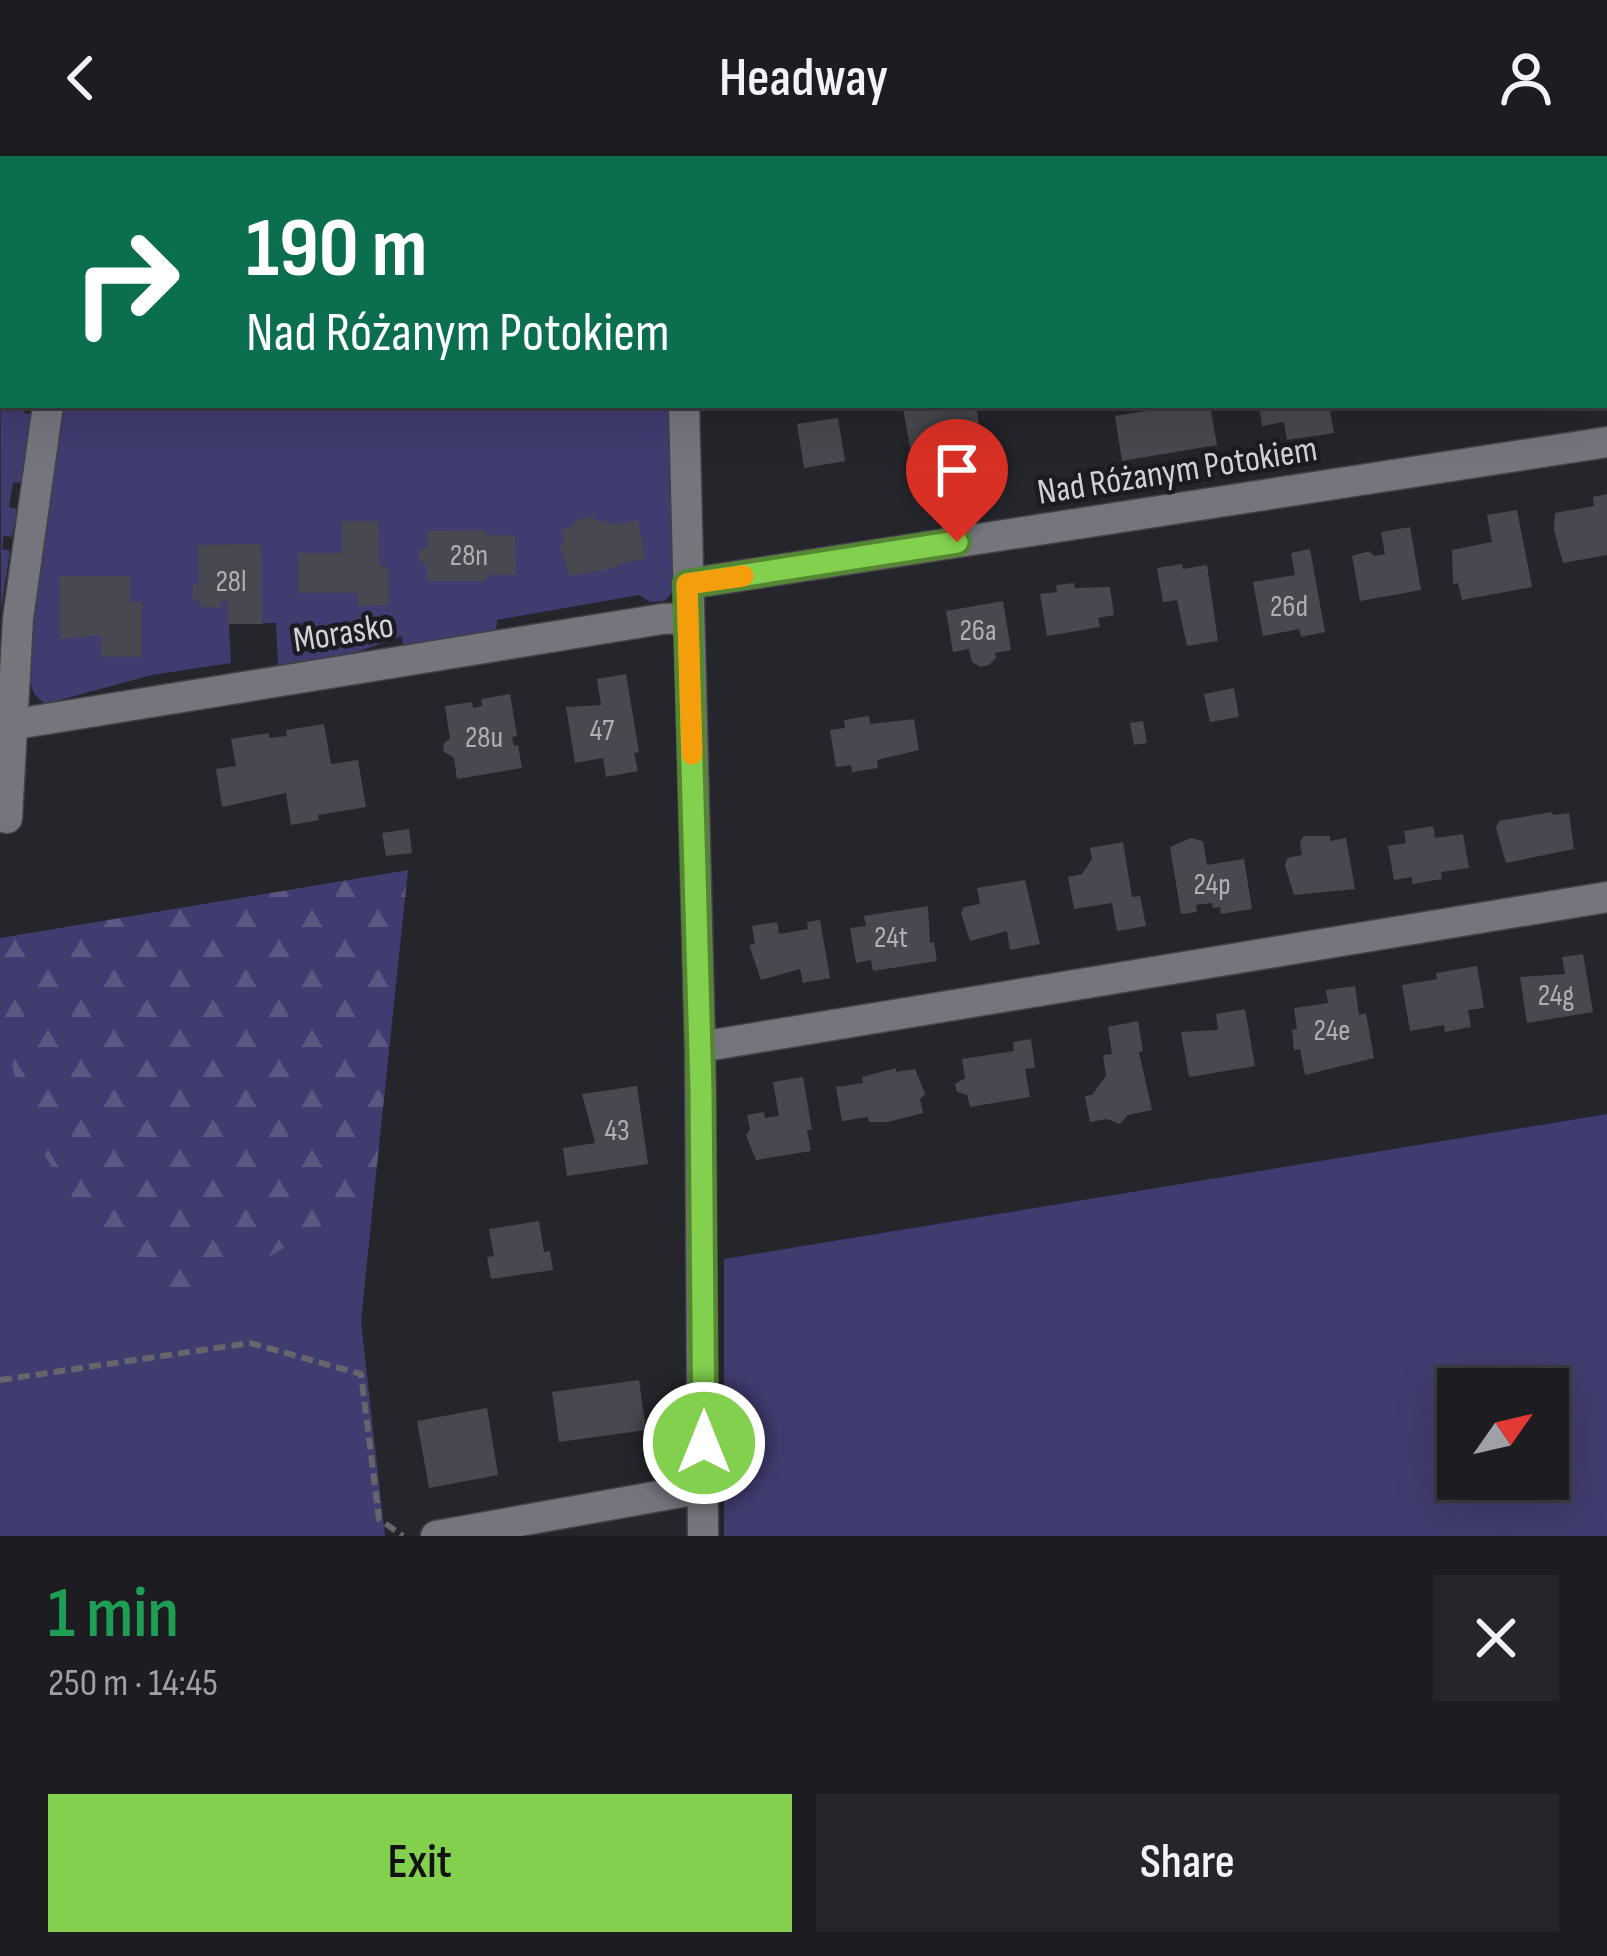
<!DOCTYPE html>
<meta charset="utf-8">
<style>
body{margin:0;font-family:"Sofia Sans Condensed",sans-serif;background:#25252a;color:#f1f3f6;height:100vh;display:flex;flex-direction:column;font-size:45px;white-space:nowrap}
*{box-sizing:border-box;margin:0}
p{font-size:39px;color:#a0a1a5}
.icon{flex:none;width:66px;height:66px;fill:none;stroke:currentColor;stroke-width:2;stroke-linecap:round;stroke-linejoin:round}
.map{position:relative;height:1380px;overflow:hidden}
.side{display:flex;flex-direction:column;background:#1c1c21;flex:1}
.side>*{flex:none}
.top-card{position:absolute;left:0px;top:0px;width:1608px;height:252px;box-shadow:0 12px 48px #0002,0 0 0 3px #3a3a3f;background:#0b6e4f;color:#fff;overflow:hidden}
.needle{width:78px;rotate:56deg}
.controls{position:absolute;left:1437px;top:1212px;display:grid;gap:24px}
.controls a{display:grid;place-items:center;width:132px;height:132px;border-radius:0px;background:#1c1c21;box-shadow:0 12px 48px #0002,0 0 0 3px #3a3a3f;font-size:60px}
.pin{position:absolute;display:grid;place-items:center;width:102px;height:102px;color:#fff;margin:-123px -51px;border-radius:50% 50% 50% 0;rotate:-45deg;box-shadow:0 0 12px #0007}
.pin .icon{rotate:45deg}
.me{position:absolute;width:132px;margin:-66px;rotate:0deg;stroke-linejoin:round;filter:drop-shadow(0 0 9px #0008)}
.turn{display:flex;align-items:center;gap:42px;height:252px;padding:0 48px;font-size:54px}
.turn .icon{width:156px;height:156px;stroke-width:2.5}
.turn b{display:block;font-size:84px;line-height:102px}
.round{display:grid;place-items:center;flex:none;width:126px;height:126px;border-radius:0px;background:#25252a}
.overview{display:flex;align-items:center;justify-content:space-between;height:204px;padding:0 48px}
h1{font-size:72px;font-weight:600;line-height:90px;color:#1e9e55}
.primary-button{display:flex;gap:24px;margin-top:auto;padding:24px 48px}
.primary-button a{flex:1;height:138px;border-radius:0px;background:#83d04f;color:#111;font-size:48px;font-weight:600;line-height:138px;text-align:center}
.primary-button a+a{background:#25252a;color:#f1f3f6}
header{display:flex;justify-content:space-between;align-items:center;height:156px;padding:0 48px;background:#1c1c21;font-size:54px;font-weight:600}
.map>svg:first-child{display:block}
.green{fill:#3f3c6f;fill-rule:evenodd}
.forest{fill:url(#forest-firs)}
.building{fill:#484850}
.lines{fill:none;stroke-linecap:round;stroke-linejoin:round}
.street-casing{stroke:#414146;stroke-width:33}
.path{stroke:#65656b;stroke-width:6;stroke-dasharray:12 6;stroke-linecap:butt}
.street{stroke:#75757e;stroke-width:30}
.route-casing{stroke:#558733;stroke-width:30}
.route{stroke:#83d04f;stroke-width:21}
.slow{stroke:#f59e0b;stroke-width:21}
.labels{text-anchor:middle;stroke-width:9;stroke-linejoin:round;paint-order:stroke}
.number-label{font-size:30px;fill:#afb0b4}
.street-label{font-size:36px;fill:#d1d2d6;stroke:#1b1b22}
</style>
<header><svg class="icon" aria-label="back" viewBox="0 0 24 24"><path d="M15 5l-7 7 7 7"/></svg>Headway<svg class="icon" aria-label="person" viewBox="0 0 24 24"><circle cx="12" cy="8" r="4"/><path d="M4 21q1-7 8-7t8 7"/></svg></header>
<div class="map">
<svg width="1607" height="1380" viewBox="0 0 1607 1380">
<defs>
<pattern id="forest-firs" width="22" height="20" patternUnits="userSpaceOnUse" patternTransform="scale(3)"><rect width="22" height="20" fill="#3f3c6f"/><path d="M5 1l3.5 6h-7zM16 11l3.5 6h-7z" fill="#5a5783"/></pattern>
</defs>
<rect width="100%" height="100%" fill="#25252c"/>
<path class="green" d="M0 0 26 3H3V249H25L24 257 31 258 21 326 13 327 9 351 17 353 12 381 4 380 2 393 10 395 1 454Z
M73 0H670L671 3H73Z
M55 249H673V435L665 445 650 446 639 439 497 464 496 474 403 489 402 480 357 496 278 510 276 467 229 468 231 507 152 519 45 548 34 538 25 509Z
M0 837 181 1152 374 1038 361 1166 385 1380H0Z
M1607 958V1380H724V1103ZM1458 1233H1548V1323H1458Z"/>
<path class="forest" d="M1017 0H1596V3H1015Z
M408 714 374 1038 181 1153 133 1135 24 968 0 846V782Z"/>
<path class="building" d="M926 249H976L979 269 956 273 958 284 941 287 943 297 912 302 903 253Z
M1152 249H1210L1217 289 1122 305 1115 260 1153 254Z
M1259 249H1329L1334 277 1287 284 1284 266 1262 270Z
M838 262 845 305 804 312 797 268Z
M1607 338V399L1563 407 1554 374 1555 357 1594 350 1593 341Z
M1517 354 1532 431 1462 444 1458 427 1453 428 1452 394 1492 386 1487 359Z
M585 361 597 363 598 366 610 364V369L638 364 645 403 617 408V412L570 420 559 388 564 387 562 373 574 370V366Z
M342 365H378L379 410 388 411 389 449 358 450V437H298V397H342Z
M1410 371 1421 434 1360 445 1352 400 1369 395 1374 400 1385 398 1381 376Z
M486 374V379H515L516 419H487V425H427V410L419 404V395L428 390 427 375Z
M261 388 262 468H228V445H221V451H200V443H193V428H199L198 389Z
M1310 393 1325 476 1301 481 1299 473 1263 480 1253 426 1295 419 1291 397Z
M1182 408 1183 413 1207 409 1218 485 1187 490 1177 444 1163 446 1157 412Z
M59 420H130V446H142V501H102L101 479 60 483Z
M1074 427 1075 432 1110 431 1114 459 1098 462 1100 471 1047 480 1040 438 1057 436 1056 429Z
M1003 445 1011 494 995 497 996 502 989 509 980 511 972 506 969 493 953 496 946 455Z
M626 518 639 596 634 597 638 615 606 621 603 602 575 607 566 551 601 549 597 523Z
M1234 532 1239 561 1210 566 1204 538Z
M510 538 517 580 512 581 514 590 518 589 522 612 457 623 454 602 443 595 444 587 450 583 445 550 472 546 473 552 482 550 481 543Z
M869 560 870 568 914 563 919 594 877 604 878 612 852 616 851 609 836 611 830 574 845 572 844 564Z
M1143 565 1147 587 1134 589 1130 567Z
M324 568 331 608 358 604 366 651 318 659 319 664 291 669 286 637 222 651 216 613 236 610 231 583 269 577V582L287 580 286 574Z
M1552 656 1553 659 1569 657 1574 693 1506 707 1496 672 1499 665Z
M1433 670 1435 682 1463 678 1469 712 1441 716 1442 723 1412 728V721L1394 724 1388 690 1406 687 1404 675Z
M409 673 412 697 386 700 382 677Z
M1304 680H1330V685L1346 682 1355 733 1294 739 1285 710 1287 702 1302 699 1300 686Z
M1191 682 1203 685 1207 709 1244 703 1252 753 1221 758 1220 751 1213 752 1212 747 1196 749 1197 756 1181 758 1170 691Z
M1123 686 1132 741 1140 740 1146 770 1117 775 1112 747 1074 753 1068 721 1082 718 1092 703 1090 692Z
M1025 724 1040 788 1010 794 1007 775 970 785 961 757 964 751 980 748 977 732Z
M928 750 930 787 934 786 937 805 873 815 871 804 856 807 850 772 866 770 864 760Z
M820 764 830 822 803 827 800 813 761 824 749 789 755 788 752 770 777 766 779 778 808 773 807 766Z
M1583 798 1593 856 1527 867 1520 821 1565 818 1562 801Z
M1477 810 1484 852 1468 854 1471 871 1445 876 1444 869 1410 875 1402 829 1437 823 1436 817Z
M1355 830 1359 859 1366 857 1374 902 1305 919 1300 893 1294 894 1292 874 1297 873 1294 852 1328 847 1326 834Z
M1245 853 1255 910 1189 921 1181 876 1218 874 1216 858Z
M1138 865 1143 895 1139 896 1152 954 1128 959 1120 968 1107 963 1090 966 1085 940 1092 939 1106 920 1103 899 1112 898 1108 871Z
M1031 883 1035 912 1025 913 1030 941 970 951 967 939 957 936 955 928 965 922 962 903 1014 895 1013 886Z
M896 912V916L915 913 925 938 920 943 923 957 888 966H869L868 961 842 965 836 931 863 927 862 921Z
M803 921 812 974H807L811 995 756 1004 746 979 750 974 747 959 764 956 765 962 779 960 773 926Z
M637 930 648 1008 567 1020 563 992 595 987 582 938Z
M539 1065 544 1096 550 1095 553 1114 491 1123 487 1101 494 1100 489 1073Z
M639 1224 646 1274 559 1286 552 1236Z
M487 1252 498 1319 429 1332 417 1265Z"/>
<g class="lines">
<g class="street-casing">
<path id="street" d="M51 0V3
M682 3V0
M684 249 700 891 703 1380
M687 428 1607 286
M10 569 662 463 688 462
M7 662 18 463 48 249
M700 891 1607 741
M436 1380 704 1332"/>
</g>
<path class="path" d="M0 1224 250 1187 361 1218 379 1363 403 1380"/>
<use href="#street" class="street"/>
</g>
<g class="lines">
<g class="route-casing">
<path id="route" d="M704 1287 701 934 687 428 957 386"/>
</g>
<use href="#route" class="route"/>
<path class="slow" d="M692 598 687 428 743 420"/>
</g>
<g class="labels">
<g class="number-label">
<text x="469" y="409">28n</text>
<text x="231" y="435">28l</text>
<text x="1289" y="460">26d</text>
<text x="978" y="484">26a</text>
<text x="602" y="584">47</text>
<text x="484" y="591">28u</text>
<text x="1212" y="738">24p</text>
<text x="891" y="791">24t</text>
<text x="1556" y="849">24g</text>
<text x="1332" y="884">24e</text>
<text x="617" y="984">43</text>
</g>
<g class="street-label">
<text transform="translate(1177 313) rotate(-9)" y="13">Nad Różanym Potokiem</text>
<text transform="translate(343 475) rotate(-9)" y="13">Morasko</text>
</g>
</g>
</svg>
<div class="controls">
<a><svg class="needle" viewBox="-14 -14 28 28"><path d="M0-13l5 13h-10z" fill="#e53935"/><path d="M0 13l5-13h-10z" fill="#a0a1a5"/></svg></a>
</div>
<div class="pin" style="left:957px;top:386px;background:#d93025"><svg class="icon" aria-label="arrive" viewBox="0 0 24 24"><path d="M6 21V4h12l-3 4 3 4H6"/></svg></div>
<svg class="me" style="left:704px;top:1287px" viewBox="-20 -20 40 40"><circle r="17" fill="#83d04f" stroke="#fff" stroke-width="3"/><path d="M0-11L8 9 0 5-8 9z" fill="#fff"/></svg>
<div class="top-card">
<div class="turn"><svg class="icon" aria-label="right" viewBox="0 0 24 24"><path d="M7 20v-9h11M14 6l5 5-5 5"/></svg><div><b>190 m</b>Nad Różanym Potokiem</div></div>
</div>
</div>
<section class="side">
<div class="overview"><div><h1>1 min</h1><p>250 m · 14:45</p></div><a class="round"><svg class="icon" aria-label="close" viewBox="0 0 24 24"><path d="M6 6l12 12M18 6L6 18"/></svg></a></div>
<div class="primary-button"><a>Exit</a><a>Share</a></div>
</section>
